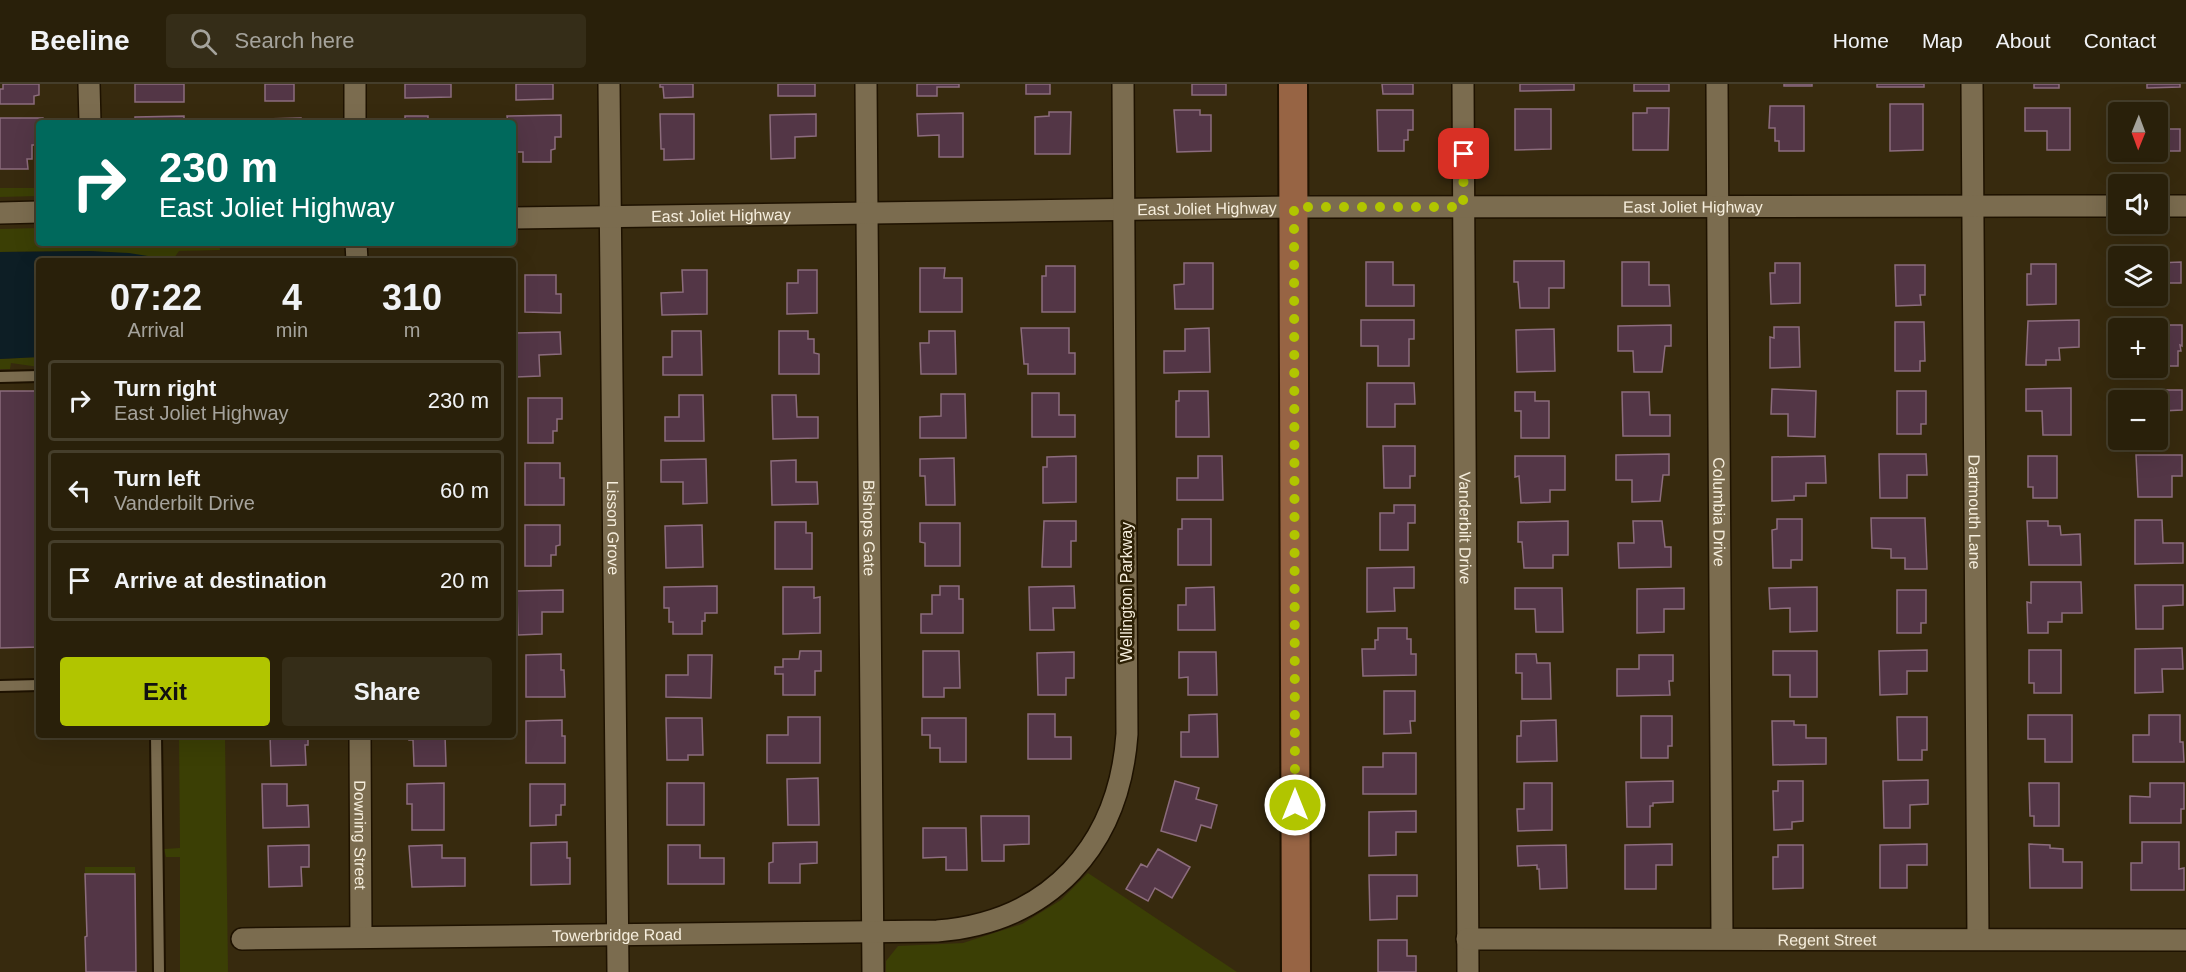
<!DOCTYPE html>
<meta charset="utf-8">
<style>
body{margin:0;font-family:Arial,sans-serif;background:#352d18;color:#f1f3f6;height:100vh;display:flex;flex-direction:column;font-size:22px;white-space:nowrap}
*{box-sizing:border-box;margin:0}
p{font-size:20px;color:#a5a39c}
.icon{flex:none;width:33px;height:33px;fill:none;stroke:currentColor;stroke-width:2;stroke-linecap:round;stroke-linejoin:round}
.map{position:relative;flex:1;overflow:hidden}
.side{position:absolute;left:36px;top:174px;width:480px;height:480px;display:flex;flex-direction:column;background:#29200a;border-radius:6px;box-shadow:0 6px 24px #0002,0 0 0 2px #453e2b}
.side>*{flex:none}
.guide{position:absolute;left:36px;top:36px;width:480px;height:126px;border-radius:6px;box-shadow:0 6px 24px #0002,0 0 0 2px #453e2b;background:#00695c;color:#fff;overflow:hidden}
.needle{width:39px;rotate:181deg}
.controls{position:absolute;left:2108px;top:18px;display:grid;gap:12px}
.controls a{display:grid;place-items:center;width:60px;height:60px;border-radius:6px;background:#29200a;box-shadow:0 6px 24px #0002,0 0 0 2px #453e2b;font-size:30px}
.pin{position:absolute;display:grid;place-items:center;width:51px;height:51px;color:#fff;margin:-26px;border-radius:12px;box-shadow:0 3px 9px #0006}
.me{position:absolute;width:66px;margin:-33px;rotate:0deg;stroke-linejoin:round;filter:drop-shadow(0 0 4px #0008)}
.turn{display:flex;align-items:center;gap:21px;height:126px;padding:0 24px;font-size:27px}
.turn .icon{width:78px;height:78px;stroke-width:2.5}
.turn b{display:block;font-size:42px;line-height:51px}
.eta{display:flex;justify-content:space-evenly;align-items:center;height:102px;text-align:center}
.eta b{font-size:36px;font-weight:700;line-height:42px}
.action{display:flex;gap:12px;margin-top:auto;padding:12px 24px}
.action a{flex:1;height:69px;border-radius:6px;background:#b1c500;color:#111;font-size:24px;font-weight:700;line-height:69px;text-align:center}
.action a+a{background:#352d18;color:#f1f3f6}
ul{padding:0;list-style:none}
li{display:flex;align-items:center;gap:18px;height:81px;margin:0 12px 9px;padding:0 12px;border:3px solid #453e2b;border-radius:6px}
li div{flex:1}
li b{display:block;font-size:22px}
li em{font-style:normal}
header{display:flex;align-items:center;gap:36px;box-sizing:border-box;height:84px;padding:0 30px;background:#29200a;border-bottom:2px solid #453e2b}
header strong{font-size:28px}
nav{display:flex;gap:33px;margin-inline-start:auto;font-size:21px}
.search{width:420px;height:54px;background:#352d18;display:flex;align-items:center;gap:15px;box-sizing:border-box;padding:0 21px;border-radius:6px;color:#a5a39c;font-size:22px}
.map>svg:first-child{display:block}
.green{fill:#3b3f05}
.water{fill:#0d1e25}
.building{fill:#533646;stroke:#8c6c7d;stroke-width:1.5}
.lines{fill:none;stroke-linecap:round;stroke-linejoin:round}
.lane-casing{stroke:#1e1200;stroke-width:14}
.street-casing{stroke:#1e1200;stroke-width:24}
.secondary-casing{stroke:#1e1200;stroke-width:32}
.lane{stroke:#7b6c4f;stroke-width:10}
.street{stroke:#7b6c4f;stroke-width:21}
.secondary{stroke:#976444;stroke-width:28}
.route{stroke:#b1c500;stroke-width:10;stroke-dasharray:0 18}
.labels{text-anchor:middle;stroke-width:5;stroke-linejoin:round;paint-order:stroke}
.street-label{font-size:16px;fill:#f6eedd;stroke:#2d2004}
</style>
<header>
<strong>Beeline</strong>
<div class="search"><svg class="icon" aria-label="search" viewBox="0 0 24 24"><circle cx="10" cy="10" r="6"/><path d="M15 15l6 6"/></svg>Search here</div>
<nav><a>Home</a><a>Map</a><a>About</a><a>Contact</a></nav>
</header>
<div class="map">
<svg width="2186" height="888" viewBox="0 0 2186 888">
<rect width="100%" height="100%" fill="#372a0e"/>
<path class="green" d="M0 104H39V112L0 113Z
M39 144V159H219L220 166 179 167 172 177H154V173L90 167 0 168V145Z
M39 273V283L11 279 10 285H0V275Z
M179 651H225L228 888H180V773H166L164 765 180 764Z
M85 783H135V790H85Z
M1088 789 1237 888H886V877L898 862 963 859 1022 840 1061 816Z"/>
<path class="water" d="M90 167 129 169 154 173V177H39V273L0 275V168Z"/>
<path class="building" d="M3 0H39V11L34 12V20H0V5H3Z
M135 0H184V18H135Z
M265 0H294V17H265Z
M405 0H451V13L405 14Z
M516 0H553V15L516 16Z
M660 0H693V13L664 14 663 3H660Z
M778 0H815V12H778Z
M917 0H959V3H937V12H917Z
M1026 0H1050V10H1026Z
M1192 0H1226V11H1192Z
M1382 0H1413V10H1383Z
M1520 0H1574V6L1520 7Z
M1634 0H1669V7H1634Z
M1784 0H1812V2H1784Z
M1877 0H1924V3H1877Z
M2034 0H2059V4H2034Z
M2147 0H2180V3L2147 4Z
M1890 20H1923V66L1890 67Z
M1770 22H1804V67H1779V57H1775V44H1769Z
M2128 22H2157V45H2180V67H2157V28H2128Z
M1647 24H1669L1668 66H1633V29H1647Z
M2025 24H2070V66H2047V47H2025Z
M1515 25H1551V65L1515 66Z
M1174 26H1200V31H1211V67L1177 68Z
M1377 26H1413V46H1408V56H1404V67H1378Z
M1049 28H1071L1070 70H1035V33L1049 32Z
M963 29V73H939V51L918 52 917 30Z
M660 30H694V75L664 76V65H661Z
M816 30V52L795 53V74L771 75 770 31Z
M561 31V53H555V65L551 66V78H523V68H515L513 39H508L507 32Z
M184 32V39H135V33Z
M405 32H428V39H442H405Z
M0 34H43L44 39H39V61H32V75H27L28 85H0Z
M301 34V39H264V35Z
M1514 177H1564V204H1549V224H1520L1518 198H1514Z
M1366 178H1393V201H1414V222H1366Z
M1622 178H1649V201H1669L1670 222H1622Z
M2181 178V199H2163V222L2126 223V212H2157V179Z
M1184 179H1213V225H1175L1174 201 1184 200Z
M1775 179H1800V219L1771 220 1770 189H1775Z
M2031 180H2056V220L2027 221V190H2031Z
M1895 181H1925V211H1920L1921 221 1896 222Z
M1046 182H1075V228H1042V192H1046Z
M920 184H945L944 194H962V228H920Z
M682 186H707V230L662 231 661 209 683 208Z
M798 186H817V229L787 230V199H798Z
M525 191H556V210H561V229L525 228Z
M1361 236H1414V255H1409V282H1378V262H1361Z
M2079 236V263L2059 264 2060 276H2046V281H2026L2028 237Z
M1895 238H1924L1925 277H1920V287H1895Z
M1671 241V262H1665L1662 288H1634L1633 267H1618V242Z
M2142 241H2182V262L2180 261 2181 267H2178V282H2157V244H2142Z
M1774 243H1799L1800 283 1770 284V253L1774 254Z
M1021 244H1069V269H1075V290H1028V280H1024Z
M1209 244 1210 288 1164 289V267H1185V245Z
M1554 245 1555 287 1517 288 1516 246Z
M672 247H701L702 291H663V273H672Z
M779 247H808V255H814V269L819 270V290H779Z
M929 247H955L956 290H921L920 259H929Z
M560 248 561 270 539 271 540 292 516 293 515 249Z
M1367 299H1414L1415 320H1395V343H1367Z
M2071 304V351H2043L2042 327H2026V305Z
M1772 305 1816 307 1815 353 1788 352V330H1771Z
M2135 306H2182V326L2162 327V350H2157V316H2135Z
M0 307H39V563L0 564Z
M1179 307H1208L1209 353H1176V317H1179Z
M1897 307H1926V340H1921V350H1897Z
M1515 308H1535V317H1549V354H1521V327H1515Z
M1622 308H1649L1650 331H1670V352H1623Z
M1032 309H1059V331H1075V353H1032Z
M941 310H965L966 354H920V333L941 332Z
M679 311H703L704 357H665V333H679Z
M772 311H796L797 333H818V354L773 355Z
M528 314H562V335H557V347H553V359H528Z
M1383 362H1415V392H1410V404H1384Z
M1669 370V391H1663L1660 417 1632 418V396H1616V371Z
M1879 370H1926L1927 391H1907V414H1880Z
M2136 371H2182V392H2172V413H2138Z
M1076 372V418L1043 419V383H1047V373Z
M1198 372H1222L1223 416H1177V394H1198Z
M1515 372H1565V406H1550V418L1521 419 1519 392 1515 393Z
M1825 372 1826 399H1806V412H1794V416L1772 417V373Z
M2028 372H2057V414H2033V403H2028Z
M954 374 955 421H926L925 392H920V375Z
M706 375 707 419 683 420V398H661V376Z
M796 376V398H817L818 420 772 421 771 377Z
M525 379H560V394H564V421H525Z
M1394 421H1415V439H1408V466H1380V429H1394Z
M1871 434H1925L1927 485H1905V474H1891V465L1872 464Z
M1182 435H1211V481H1178V445H1182Z
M1777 435H1802V476H1791V484H1773L1772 446 1777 445Z
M2135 436H2162L2163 459H2183V479L2135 480Z
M1044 437H1076V457H1071V483H1042Z
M1568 437V471H1553V484H1524L1522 458H1518V438Z
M1633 437H1662L1665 463H1671V483L1619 484 1618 459H1634Z
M2027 437H2048V442H2060L2061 451 2080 450 2081 481H2029Z
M775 438H806V449H812V485H775Z
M920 439H960V482H925V459L920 458Z
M525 441H560V461L556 462V471H551V482H525Z
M702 441 703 483 666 484 665 442Z
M1414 483V504H1394L1395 527 1367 528V484Z
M2031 498H2081L2082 529H2062V538H2048V549H2028L2027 518 2031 519Z
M2135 501H2183V521L2163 522V545H2136Z
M717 502V529H705V537H702V550H673V538H669V524H664V503Z
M940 502H959V515H963V549H921V530H932V511H940Z
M1074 502 1075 524H1053L1054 546H1030L1029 503Z
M783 503H814V514L820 513V549L783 550Z
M1214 503 1215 546H1178V521H1186V504Z
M1817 503V547L1790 548V524L1770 525 1769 504Z
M1515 504H1562L1563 548H1536L1535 525H1515Z
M1684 504V525H1664V548L1637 549V505Z
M563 506V528H542V550L518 551 517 507Z
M1897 506H1926V539H1921V549H1897Z
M1378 544H1407V555H1411V570H1416V591L1363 592 1362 565H1375V556H1378Z
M2182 564 2183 585H2162L2163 608 2135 609V565Z
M1927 566V587H1907V610L1880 611 1879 567Z
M2029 566H2061V609H2034V599H2029Z
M800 567H821V587H815V611H783V590H775V583H783V575H799Z
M923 567H959L960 604H944V613H923Z
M1773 567H1817V613H1790V591H1773Z
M1074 568V594H1066V611H1038L1037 569Z
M1179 568H1216L1217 611H1188V593L1179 594Z
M561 570V586H564L565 613H526V571Z
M1516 570H1536L1537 579H1550L1551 615H1522V589H1516Z
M688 571H712L711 614 666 613V591H688Z
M1639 571H1673V597H1669L1670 611 1617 612V585H1639Z
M1384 607H1415V637H1410L1411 649 1384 650Z
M1028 630H1055V653H1071V675H1028Z
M1217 630 1218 673H1181V648H1189V631Z
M2028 631H2072V678H2045V655H2028Z
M2149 631H2180V658H2183L2184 678H2133V651H2149Z
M1641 632H1672V662H1668V674H1641Z
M788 633H820V679H767V651H788Z
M1897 633H1927V666H1922V676H1898Z
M666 634H702L703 671H688V676H667Z
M922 634H966V678H940V664H930V651H922Z
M562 636V652H565V679H526V637Z
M1556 636 1557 677 1517 678V652H1521V637Z
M1772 637H1794V641H1806V654H1826V680L1773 681Z
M270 651H308V661H305L306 681 271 682Z
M409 651H445L446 682H414L413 656H409Z
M1383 669H1416V710H1363V683H1383Z
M818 694 819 741H788L787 695Z
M1928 696V720L1910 721V744H1884L1883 697Z
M1175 697 1199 704 1196 715 1217 721 1211 744 1201 741 1196 757 1161 747Z
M1673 697V718L1653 719V722H1650V743H1627L1626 698Z
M1778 697H1803V737L1792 738V745L1774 746 1773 707H1778Z
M444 699V746H412V720H407V700Z
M667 699H704V741H667Z
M1524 699H1552V746L1518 747 1517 725H1524Z
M2029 699H2059V742H2034V732H2030Z
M2150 699H2184V725H2181V739H2130V712L2150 713Z
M262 700H287V722L308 721 309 743 263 744Z
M530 700H565V721H561V731H556V741L530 742Z
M1416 727V748H1396V771L1369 772V728Z
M981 732H1029V760L1004 761V777H982Z
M923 744H966L967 786H946V773L923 774Z
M567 758V774H570V800L531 801V759Z
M817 758V779L800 780V799H769V779L773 778V759Z
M2142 758H2179V785L2184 784V806H2131V779H2142Z
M1672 760V781H1656V805H1625V761Z
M1927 760V781H1907V804H1880V761Z
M2029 760 2050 761V764L2063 765V778H2082V804H2030Z
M309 761V783H301L302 802 269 803 268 762Z
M442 761V774H465V802L412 803 409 762Z
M668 761H700V774H724V800H668Z
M1566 761 1567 804 1540 805 1539 785H1537V781L1518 782 1517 762Z
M1778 761H1803V804L1773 805V773H1778Z
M1158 765 1190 783 1172 814 1155 804 1148 817 1126 805 1141 780 1147 783Z
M85 790H135L136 888H86L85 853 87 852Z
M1369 791H1417V812H1397V835L1370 836Z
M1378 856H1407V872H1416V888H1378Z"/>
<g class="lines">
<g class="lane-casing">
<path id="lane" d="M0 293 39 292
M0 602 39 601
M156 651 159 888"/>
</g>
<g class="street-casing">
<g id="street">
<path d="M89 0 90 39"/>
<path d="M355 0V39"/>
<path id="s1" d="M609 0 618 888"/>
<path id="s2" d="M866 0 873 888"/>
<path id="s3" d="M1463 0 1468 888"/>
<path id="s4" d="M1717 0 1722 854"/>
<path id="s5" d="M1972 0 1978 855"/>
<path d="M2157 122H2186"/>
<path d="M0 129 39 128"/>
<path id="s6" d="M513 134 1294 123 2118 122"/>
<path d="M356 159 357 177"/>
<path id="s7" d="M360 651 361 853"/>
<path id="s8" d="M242 855 937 847C1050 838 1119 762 1127 650L1123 0"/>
<path id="s9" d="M1467 855 2186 856"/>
</g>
</g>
<g class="secondary-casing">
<path id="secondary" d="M1293 0 1296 888"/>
</g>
<use href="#lane" class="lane"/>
<use href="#street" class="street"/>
<use href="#secondary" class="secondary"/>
</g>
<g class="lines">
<path class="route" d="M1295 721 1294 123H1463L1464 70"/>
</g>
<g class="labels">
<g class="street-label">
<text dy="6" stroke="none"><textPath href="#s6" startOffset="1180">East Joliet Highway</textPath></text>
<text dy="6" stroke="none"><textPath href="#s6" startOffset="694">East Joliet Highway</textPath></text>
<text dy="6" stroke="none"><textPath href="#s6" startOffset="208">East Joliet Highway</textPath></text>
<text dy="6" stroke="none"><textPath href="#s4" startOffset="428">Columbia Drive</textPath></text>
<text dy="6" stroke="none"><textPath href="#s5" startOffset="428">Dartmouth Lane</textPath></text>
<text dy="6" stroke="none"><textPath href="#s1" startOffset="444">Lisson Grove</textPath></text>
<text dy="6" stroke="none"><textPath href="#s2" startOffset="444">Bishops Gate</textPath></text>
<text dy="6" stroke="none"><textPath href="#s3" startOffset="444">Vanderbilt Drive</textPath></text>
<text transform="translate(1126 508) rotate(-90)" y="6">Wellington Parkway</text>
<text dy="6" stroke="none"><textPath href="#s7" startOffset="100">Downing Street</textPath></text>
<text dy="6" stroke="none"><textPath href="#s8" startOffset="375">Towerbridge Road</textPath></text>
<text dy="6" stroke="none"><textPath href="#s9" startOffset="360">Regent Street</textPath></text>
</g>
</g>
</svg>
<div class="controls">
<a><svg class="needle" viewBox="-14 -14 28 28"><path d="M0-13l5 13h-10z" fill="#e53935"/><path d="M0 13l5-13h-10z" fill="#a5a39c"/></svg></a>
<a><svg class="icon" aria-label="sound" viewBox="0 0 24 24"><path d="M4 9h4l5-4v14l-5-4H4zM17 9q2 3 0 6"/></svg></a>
<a><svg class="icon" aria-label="layers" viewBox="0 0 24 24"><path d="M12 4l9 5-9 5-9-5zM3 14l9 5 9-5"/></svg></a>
<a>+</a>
<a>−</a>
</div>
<div class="pin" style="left:1464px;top:70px;background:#d93025"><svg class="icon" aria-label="arrive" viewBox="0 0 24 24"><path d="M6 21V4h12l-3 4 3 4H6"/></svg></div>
<svg class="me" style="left:1295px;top:721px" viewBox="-20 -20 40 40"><circle r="17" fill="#b1c500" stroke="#fff" stroke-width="3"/><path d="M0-11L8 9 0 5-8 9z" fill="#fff"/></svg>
<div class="guide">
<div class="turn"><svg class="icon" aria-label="right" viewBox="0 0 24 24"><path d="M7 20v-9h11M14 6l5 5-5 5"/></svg><div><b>230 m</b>East Joliet Highway</div></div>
</div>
<section class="side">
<div class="eta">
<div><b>07:22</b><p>Arrival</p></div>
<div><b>4</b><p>min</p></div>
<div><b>310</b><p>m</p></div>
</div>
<ul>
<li><svg class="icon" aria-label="right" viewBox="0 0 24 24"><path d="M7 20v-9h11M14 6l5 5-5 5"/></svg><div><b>Turn right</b><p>East Joliet Highway</p></div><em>230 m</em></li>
<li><svg class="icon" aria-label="left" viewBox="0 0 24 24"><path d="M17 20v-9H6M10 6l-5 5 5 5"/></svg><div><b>Turn left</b><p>Vanderbilt Drive</p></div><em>60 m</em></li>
<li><svg class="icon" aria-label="arrive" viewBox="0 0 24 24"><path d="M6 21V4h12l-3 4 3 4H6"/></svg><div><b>Arrive at destination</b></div><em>20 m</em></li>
</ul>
<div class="action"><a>Exit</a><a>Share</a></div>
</section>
</div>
